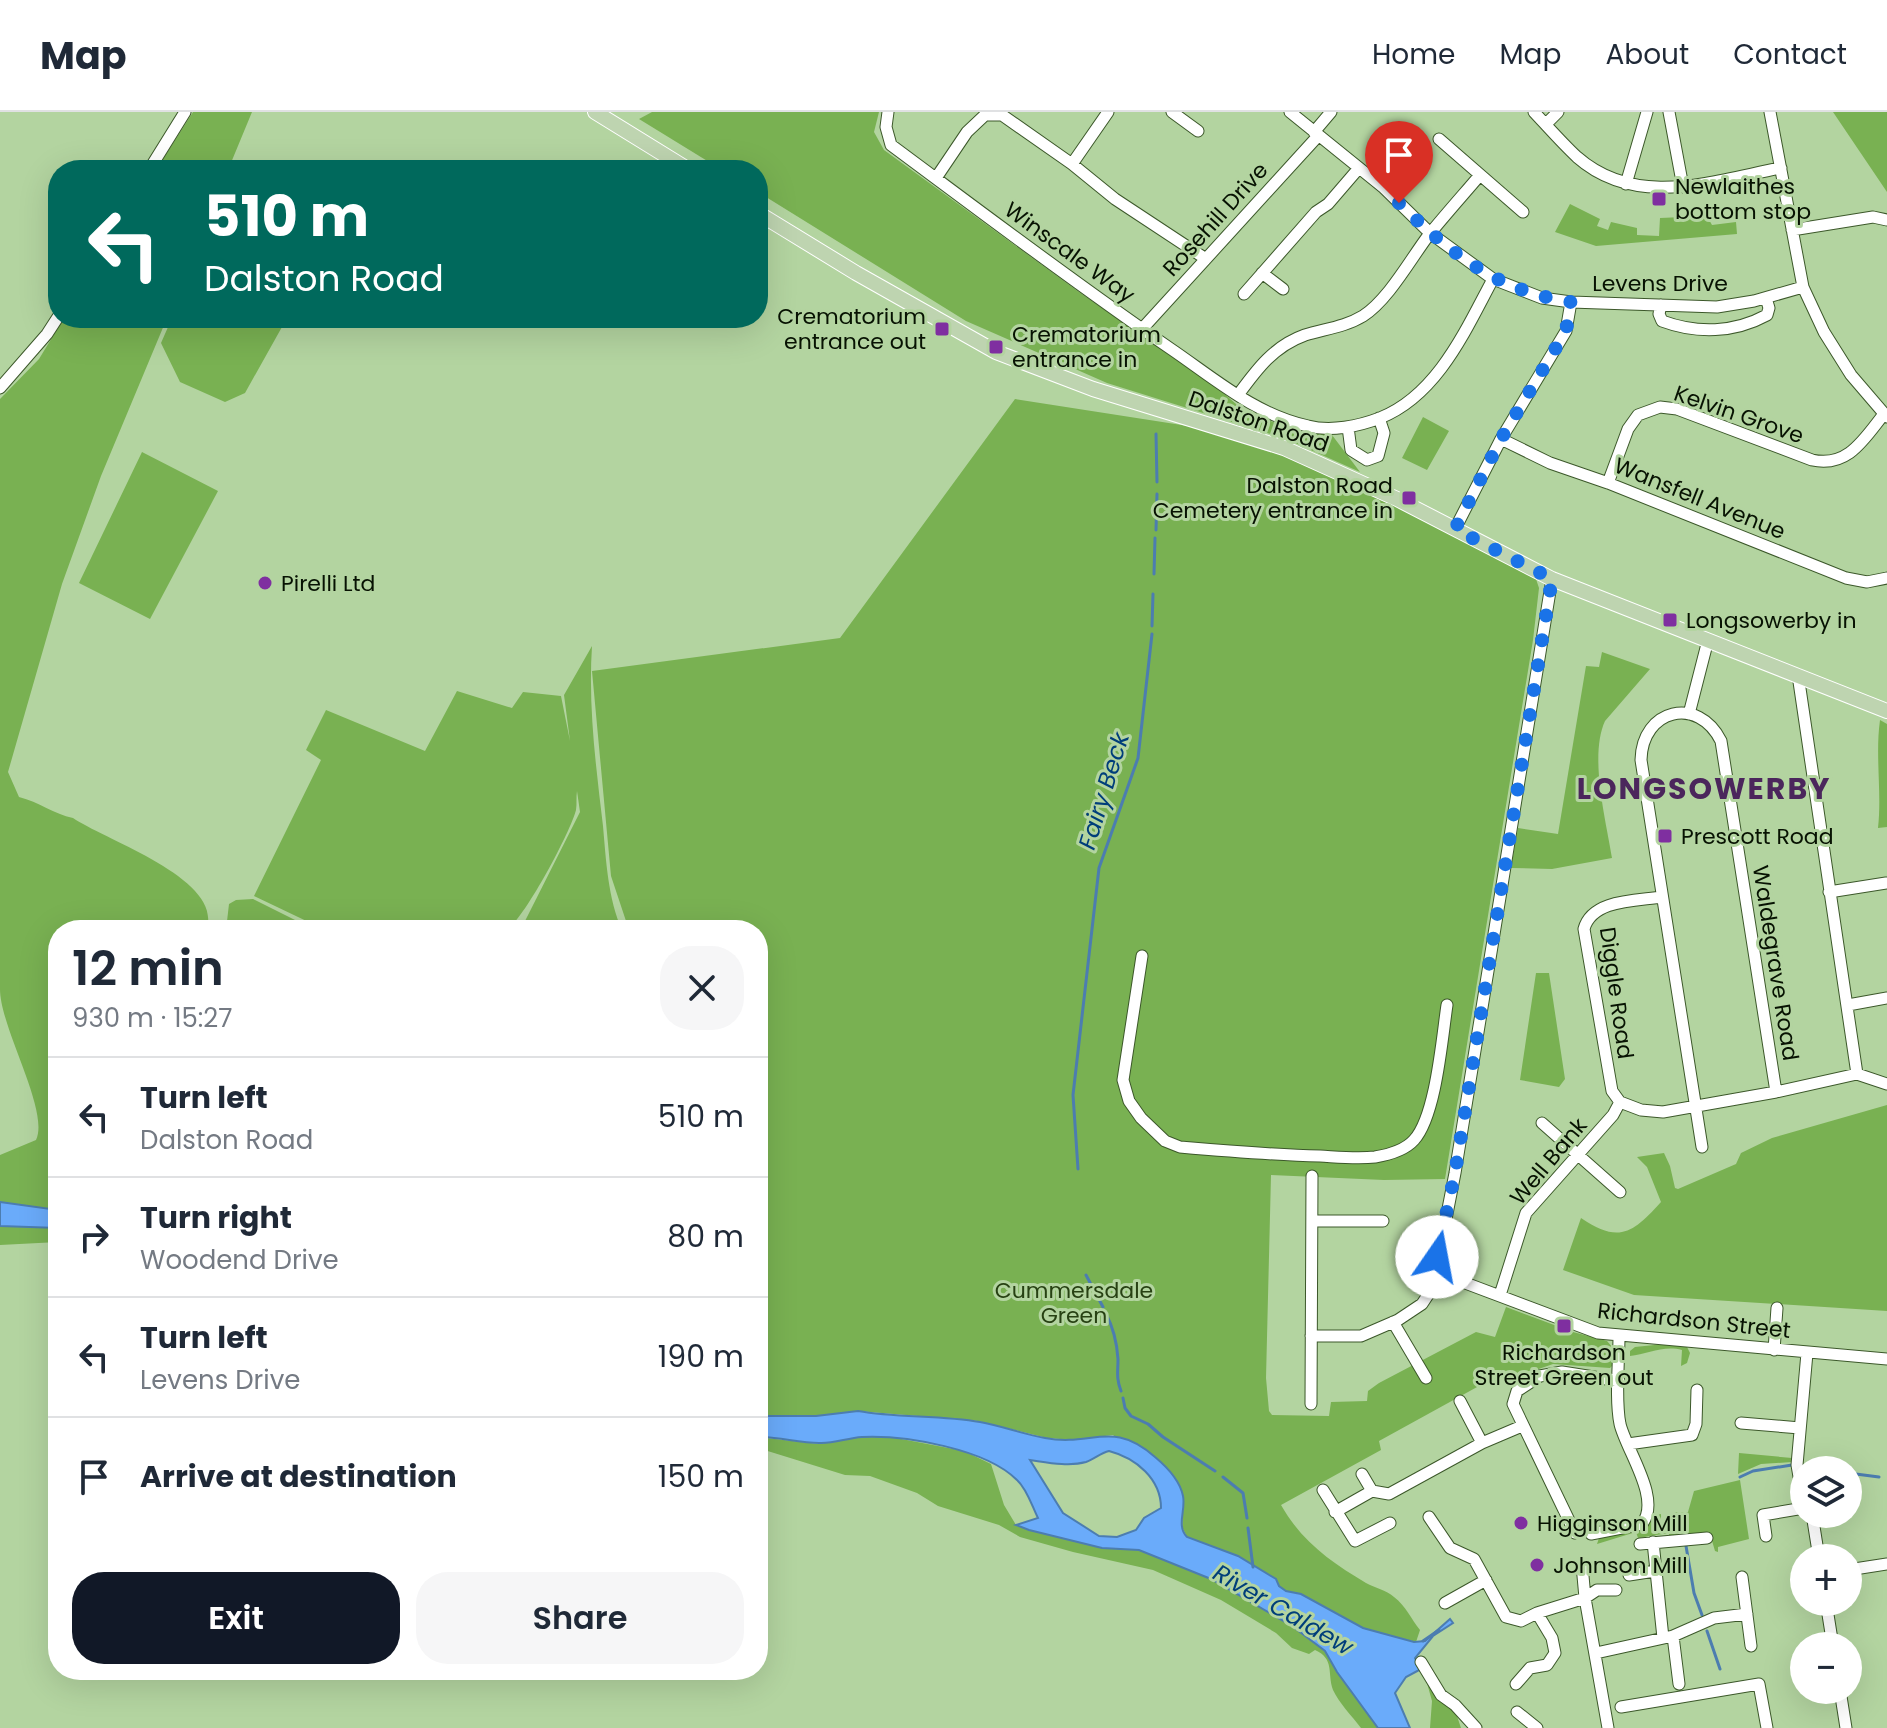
<!DOCTYPE html>
<meta charset="utf-8">
<style>
body{margin:0;font-family:Poppins,sans-serif;background:#f6f6f7;color:#1f2937;height:100vh;display:flex;flex-direction:column;font-size:30px;white-space:nowrap}
*{box-sizing:border-box;margin:0}
p{font-size:26px;color:#747a83}
.icon{flex:none;width:44px;height:44px;fill:none;stroke:currentColor;stroke-width:2;stroke-linecap:round;stroke-linejoin:round}
.map{position:relative;flex:1;overflow:hidden}
.details{position:absolute;left:48px;top:808px;width:720px;height:760px;display:flex;flex-direction:column;background:#fff;border-radius:32px;box-shadow:0 8px 32px #0002}
.details>*{flex:none}
.banner{position:absolute;left:48px;top:48px;width:720px;height:168px;border-radius:32px;box-shadow:0 8px 32px #0002;background:#00695c;color:#fff;overflow:hidden}
.tools{position:absolute;left:1790px;top:1344px;display:grid;gap:16px}
.tools a{display:grid;place-items:center;width:72px;height:72px;border-radius:50%;background:#fff;box-shadow:0 8px 32px #0002;font-size:40px}
.pin{position:absolute;display:grid;place-items:center;width:68px;height:68px;color:#fff;margin:-82px -34px;border-radius:50% 50% 50% 0;rotate:-45deg;box-shadow:0 0 8px #0007}
.pin .icon{rotate:45deg}
.me{position:absolute;width:88px;margin:-44px;rotate:12deg;stroke-linejoin:round;filter:drop-shadow(0 0 6px #0008)}
.turn{display:flex;align-items:center;gap:28px;height:168px;padding:0 24px;font-size:36px}
.turn .icon{width:104px;height:104px;stroke-width:2.5}
.turn b{display:block;font-size:56px;line-height:68px}
.round{display:grid;place-items:center;flex:none;width:84px;height:84px;border-radius:32px;background:#f6f6f7}
.head{display:flex;align-items:center;justify-content:space-between;height:136px;padding:0 24px}
h1{font-size:48px;font-weight:600;line-height:60px}
.action{display:flex;gap:16px;margin-top:auto;padding:16px 24px}
.action a{flex:1;height:92px;border-radius:32px;background:#111827;color:#fff;font-size:32px;font-weight:600;line-height:92px;text-align:center}
.action a+a{background:#f6f6f7;color:#1f2937}
ul{padding:0;list-style:none}
li{display:flex;align-items:center;gap:24px;height:120px;padding:0 24px;border-top:2px solid #e0e1e3}
li div{flex:1}
li b{display:block;font-size:30px}
li em{font-style:normal}
header{display:flex;align-items:center;gap:48px;box-sizing:border-box;height:112px;padding:0 40px;background:#fff;border-bottom:2px solid #e0e1e3}
header strong{font-size:38px}
nav{display:flex;gap:44px;margin-inline-start:auto;font-size:28px}
.map>svg:first-child{display:block}
.green{fill:#79b152}
.water{fill:#6aabfa;stroke:#4c7db0;stroke-width:2;fill-rule:evenodd}
.lines{fill:none;stroke-linecap:round;stroke-linejoin:round}
.stream{stroke:#4c7db0;stroke-width:3}
.minor-casing{stroke:#3c582a;stroke-width:13}
.major-casing{stroke:#fff;stroke-width:16}
.minor{stroke:#fff;stroke-width:11}
.major{stroke:#bed4b0;stroke-width:14}
.route{stroke:#1a73e8;stroke-width:14;stroke-dasharray:0 25.2}
.poi-dot{fill:#7f2fa0;stroke:#b3d4a0;stroke-width:3}
.labels{text-anchor:middle;stroke-width:6;stroke-linejoin:round;paint-order:stroke}
.poi-label{font-size:22px;fill:#071202;stroke:#b3d4a0;text-anchor:start}
.street-label{font-size:22px;fill:#071202;stroke:#b3d4a0}
.park-label{font-size:22px;fill:#274113;stroke:#b3d4a0}
.water-label{font-size:24px;font-style:italic;fill:#003e7a;stroke:#b3d4a0}
.district-label{font-size:30px;font-weight:bold;letter-spacing:2px;fill:#4b265c;stroke:#b3d4a0}
</style>
<header>
<strong>Map</strong>
<nav><a>Home</a><a>Map</a><a>About</a><a>Contact</a></nav>
</header>
<div class="map">
<svg width="1887" height="1616" viewBox="0 0 1887 1616">
<rect width="100%" height="100%" fill="#b3d4a0"/>
<path class="green" d="M193 0H252L228 58H156Z
M652 0H879L874 20 884 38 1079 180 1221 279 1243 298 1283 314 1332 323 1360 360 1286 327 1107 271 966 209 758 80V58H722L639 7Z
M1833 0H1887V80Z
M1570 92 1600 107 1597 114 1608 118 1611 110 1637 116V123L1659 124 1660 106 1707 104 1712 113 1736 110 1737 122 1596 134 1555 120Z
M64 206H167L101 364 62 472 8 660 19 685C39 690 54 702 73 706 105 728 226 768 206 818H58V1097L54 1098 0 1090V1043L36 1028C50 999 0 916 0 877 0 681 0 484 0 287L39 247Z
M172 206H287L245 281 225 290 180 270 161 231Z
M1015 287 1233 321 1284 336 1535 464 1539 476 1533 528 1445 1067 1384 1068 1271 1063 1266 1266 1269 1299 1272 1303 1329 1304 1331 1290 1367 1289 1368 1279 1379 1271 1476 1220 1495 1225 1506 1195 1573 1220 1607 1229 1613 1236 1614 1252 1610 1256 1553 1252 1533 1259 1515 1270 1488 1269 1379 1329 1381 1338 1281 1393C1302 1430 1331 1450 1366 1471 1375 1476 1386 1478 1394 1485 1406 1494 1411 1507 1420 1518L1416 1530 1363 1516 1301 1482 1286 1479 1279 1474 1276 1467 1238 1444 1187 1425 1182 1415 1184 1385 1113 1323 1074 1328 1047 1326 978 1309 858 1299 817 1304H758V818H629L611 764 592 559 840 526Z
M1423 305 1449 319 1427 358 1402 346Z
M142 340 218 379 150 507 79 471Z
M592 534C588 594 596 655 603 714 606 748 608 787 622 818H515L524 811 580 700 577 679C576 685 577 692 576 698 571 719 523 810 506 818H340L319 815 254 784 321 648 306 638 326 598 425 639 457 579 512 596 523 580 561 584 570 629 564 583Z
M1602 540 1650 557 1605 609C1589 644 1606 708 1612 746L1552 757 1511 756 1518 716 1558 722 1586 554 1599 555Z
M1880 608 1887 612V715L1878 716C1882 680 1875 644 1880 608Z
M253 787 315 818H226L229 792 236 788Z
M1536 861H1549L1565 967 1559 975 1520 968Z
M1887 993V1199L1634 1183 1563 1158 1581 1106C1619 1132 1633 1121 1661 1090L1647 1055 1637 1045 1664 1041 1670 1054 1675 1076 1678 1077 1736 1052 1741 1041 1772 1026Z
M0 1114 58 1116V1130L0 1133Z
M1664 1232 1686 1233 1690 1241 1687 1251 1681 1254 1682 1238C1664 1233 1647 1242 1630 1244V1239L1635 1235Z
M758 1325 819 1332 858 1325H891L964 1339 991 1352 1004 1393 1016 1413 1029 1418 1102 1436 1139 1438 1178 1453 1211 1467 1308 1524 1325 1539 1337 1560 1378 1616H1361C1352 1604 1339 1591 1333 1578 1327 1561 1335 1547 1315 1538L1309 1542 1292 1536 1276 1521 1221 1488 1153 1458 1073 1440 1020 1425 999 1413 938 1394 917 1381 870 1364 845 1363 758 1336Z
M1739 1341 1792 1346V1350L1761 1352 1738 1362Z
M1740 1368 1749 1427 1718 1435V1440L1715 1439 1710 1422 1669 1425V1421L1638 1426 1636 1420 1597 1432 1600 1423 1645 1414 1654 1404 1661 1402V1410L1676 1403 1675 1400H1688L1694 1379Z
M1430 1569 1440 1590 1454 1595 1461 1616H1430L1432 1589 1427 1571Z"/>
<path class="water" d="M0 1090 58 1098V1116L0 1114Z
M858 1299C897 1306 940 1303 980 1310 1002 1314 1023 1322 1045 1326 1093 1335 1112 1307 1155 1345 1167 1355 1180 1369 1183 1384 1186 1398 1176 1414 1187 1425L1238 1444 1276 1467 1279 1474 1286 1479 1301 1482 1363 1516 1414 1530 1425 1529 1450 1507 1453 1511 1433 1524 1415 1546 1421 1557 1406 1565 1395 1581 1410 1616H1378L1337 1560 1325 1539 1292 1514 1211 1467 1139 1438 1102 1436 1029 1418 1016 1413 1038 1406C1032 1394 1027 1377 1017 1368 986 1337 906 1323 862 1325 847 1326 833 1332 819 1331 799 1331 779 1325 758 1325V1304H816ZM1109 1339C1136 1346 1161 1367 1161 1396L1144 1406 1136 1418 1117 1425 1099 1424 1063 1401 1030 1348C1045 1350 1068 1355 1086 1350 1095 1347 1100 1341 1109 1339Z"/>
<g class="lines">
<path class="stream" d="M1156 322 1157 370
M1156 418 1157 382
M1154 462 1155 426
M1152 514 1153 482
M1078 1057 1073 983 1099 756 1138 646 1152 522
M1086 1163 1103 1195
M1106 1202C1113 1215 1117 1232 1118 1247 1118 1260 1116 1266 1121 1279
M1123 1286 1125 1296 1131 1304 1148 1312 1163 1325 1215 1359
M1810 1352 1836 1358
M1848 1361 1879 1365
M1223 1365 1243 1381 1247 1406
M1740 1365 1753 1359 1792 1353
M1248 1416 1253 1455
M1686 1434 1694 1481 1702 1503
M1707 1519 1720 1557
M1423 1529 1439 1518"/>
<g class="minor-casing">
<path id="minor" d="M888 0 886 15 891 33C984 102 1076 172 1171 237 1215 267 1256 303 1308 314 1331 320 1359 314 1380 306 1438 283 1466 217 1493 167
M1172 0 1198 19
M1290 0 1384 76 1430 121 1493 167 1542 186 1571 190 1717 195 1754 189 1803 175
M1534 0C1548 15 1562 31 1577 45 1636 97 1713 69 1781 56
M1669 0 1683 75
M1770 0 1803 175 1824 220 1851 263 1887 305
M1546 12 1558 0
M1314 20 1331 0
M1439 27 1523 100
M1072 52 1108 0
M149 58 185 0
M936 66 967 20 985 3H1002L1072 52 1115 87 1206 147
M1626 72 1647 0
M1792 118 1873 105 1887 108
M1262 161 1283 177
M1244 182 1316 100 1328 92 1359 56
M1661 193 1659 202 1662 209C1697 222 1734 221 1767 203L1769 196 1766 186
M1142 217 1318 24
M0 276 47 222 58 205
M1238 283C1257 257 1274 234 1305 223 1324 217 1345 215 1363 204 1388 188 1410 148 1428 124 1445 103 1463 83 1480 63
M1348 315 1351 338 1367 348 1378 344 1384 321 1379 306
M1501 327 1550 351 1608 371 1846 466 1867 470 1887 466
M1608 371 1628 317 1638 303 1660 295 1677 297 1812 348C1848 356 1864 327 1884 302
M1455 417 1501 327 1566 219 1571 190
M1552 467 1455 1061 1438 1148 1443 1160 1452 1166 1598 1221 1887 1247
M1798 563 1857 962
M1689 602 1708 528
M1829 780 1886 771
M1142 844 1123 968 1129 989 1141 1006 1165 1029 1180 1035C1226 1039 1273 1043 1320 1044 1338 1045 1357 1047 1375 1045 1387 1043 1405 1038 1414 1028 1436 1004 1442 926 1447 893
M1848 893 1887 886
M1620 990 1641 998 1663 1000 1776 980 1857 962 1887 972
M1620 990 1612 979 1584 817C1592 787 1637 789 1662 785
M1542 1011 1620 1080
M1702 1035 1641 648C1642 597 1698 583 1721 629L1776 980
M1312 1109H1383
M1500 1183 1526 1101 1613 1003 1620 990
M1393 1210 1426 1266
M1311 1224H1361L1398 1208 1422 1192 1443 1160
M1774 1238 1777 1196
M1460 1289 1482 1331
M1311 1292 1312 1064
M1741 1311 1800 1316
M1628 1332 1692 1323 1696 1312 1697 1278
M1362 1362 1372 1379 1389 1382 1482 1331 1522 1314
M1323 1378 1355 1429 1390 1411
M1804 1394 1797 1353 1807 1241
M1335 1400 1372 1379
M1812 1402 1819 1446
M1429 1405 1450 1436 1474 1447 1506 1505 1521 1509 1537 1501 1585 1486 1597 1478H1616
M1575 1421 1513 1292 1517 1279 1540 1264 1562 1260 1619 1269
M1591 1422 1642 1412C1662 1387 1626 1338 1620 1312 1615 1287 1619 1250 1619 1224
M1766 1424 1763 1403 1804 1396
M1653 1430 1663 1526
M1640 1432 1707 1426
M1582 1453 1585 1486 1608 1616
M1848 1458 1887 1452
M1629 1463 1655 1459
M1742 1465 1751 1534
M1826 1490 1833 1534
M1445 1491 1486 1468
M1673 1524 1679 1572
M1596 1541 1673 1524 1714 1506 1747 1502
M1421 1550 1441 1583 1455 1593 1476 1616
M1516 1572 1530 1556 1547 1553 1555 1541 1552 1526 1537 1501
M1840 1578 1846 1616
M1621 1595 1759 1572 1767 1616
M1517 1600 1537 1616"/>
</g>
<g class="major-casing">
<path id="major" d="M595 0 689 58
M758 101 856 161 996 240 1093 277 1284 336 1397 387 1552 467 1887 599"/>
</g>
<use href="#minor" class="minor"/>
<use href="#major" class="major"/>
</g>
<g class="lines">
<path class="route" d="M1399 91C1451 142 1498 179 1571 190L1566 219 1501 327 1455 417 1552 467 1455 1061 1437 1145"/>
</g>
<g class="poi-dot">
<rect x="1651" y="79" width="16" height="16" rx="4"/>
<rect x="934" y="209" width="16" height="16" rx="4"/>
<rect x="988" y="227" width="16" height="16" rx="4"/>
<rect x="1401" y="378" width="16" height="16" rx="4"/>
<circle cx="265" cy="471" r="8"/>
<rect x="1662" y="500" width="16" height="16" rx="4"/>
<rect x="1657" y="716" width="16" height="16" rx="4"/>
<rect x="1556" y="1206" width="16" height="16" rx="4"/>
<circle cx="1521" cy="1411" r="8"/>
<circle cx="1537" cy="1453" r="8"/>
</g>
<g class="labels">
<g class="poi-label">
<text x="1675" y="82">Newlaithes<tspan x="1675" dy="25">bottom stop</tspan></text>
<text x="926" y="212" text-anchor="end">Crematorium<tspan x="926" dy="25">entrance out</tspan></text>
<text x="1012" y="230">Crematorium<tspan x="1012" dy="25">entrance in</tspan></text>
<text x="1393" y="381" text-anchor="end">Dalston Road<tspan x="1393" dy="25">Cemetery entrance in</tspan></text>
<text x="281" y="479">Pirelli Ltd</text>
<text x="1686" y="516">Longsowerby in</text>
<text x="1681" y="732">Prescott Road</text>
<text x="1564" y="1248" text-anchor="middle">Richardson<tspan x="1564" dy="25">Street Green out</tspan></text>
<text x="1537" y="1419">Higginson Mill</text>
<text x="1553" y="1461">Johnson Mill</text>
</g>
<g class="street-label">
<text transform="translate(1215 107) rotate(-48)" y="8">Rosehill Drive</text>
<text transform="translate(1070 140) rotate(36)" y="8">Winscale Way</text>
<text x="1660" y="179">Levens Drive</text>
<text transform="translate(1739 302) rotate(19)" y="8">Kelvin Grove</text>
<text transform="translate(1259 309) rotate(19)" y="8">Dalston Road</text>
<text transform="translate(1700 386) rotate(22)" y="8">Wansfell Avenue</text>
<text transform="translate(1776 851) rotate(81)" y="8">Waldegrave Road</text>
<text transform="translate(1617 881) rotate(82)" y="8">Diggle Road</text>
<text transform="translate(1548 1049) rotate(-50)" y="8">Well Bank</text>
<text transform="translate(1694 1208) rotate(6)" y="8">Richardson Street</text>
</g>
<g class="park-label">
<text x="1074" y="1186">Cummersdale<tspan x="1074" dy="25">Green</tspan></text>
</g>
<g class="water-label">
<text transform="translate(1104 679) rotate(-73)" y="8">Fairy Beck</text>
<text transform="translate(1283 1498) rotate(30)" y="8">River Caldew</text>
</g>
<g class="district-label">
<text x="1704" y="687">LONGSOWERBY</text>
</g>
</g>
</svg>
<div class="tools">
<a><svg class="icon" aria-label="layers" viewBox="0 0 24 24"><path d="M12 4l9 5-9 5-9-5zM3 14l9 5 9-5"/></svg></a>
<a>+</a>
<a>−</a>
</div>
<div class="pin" style="left:1399px;top:91px;background:#d93025"><svg class="icon" aria-label="arrive" viewBox="0 0 24 24"><path d="M6 21V4h12l-3 4 3 4H6"/></svg></div>
<svg class="me" style="left:1437px;top:1145px" viewBox="-20 -20 40 40"><circle r="19" fill="#fff"/><path d="M0-13L10 11 0 6-10 11z" fill="#1a73e8"/></svg>
<div class="banner">
<div class="turn"><svg class="icon" aria-label="left" viewBox="0 0 24 24"><path d="M17 20v-9H6M10 6l-5 5 5 5"/></svg><div><b>510 m</b>Dalston Road</div></div>
</div>
<section class="details">
<div class="head"><div><h1>12 min</h1><p>930 m · 15:27</p></div><a class="round"><svg class="icon" aria-label="close" viewBox="0 0 24 24"><path d="M6 6l12 12M18 6L6 18"/></svg></a></div>
<ul>
<li><svg class="icon" aria-label="left" viewBox="0 0 24 24"><path d="M17 20v-9H6M10 6l-5 5 5 5"/></svg><div><b>Turn left</b><p>Dalston Road</p></div><em>510 m</em></li>
<li><svg class="icon" aria-label="right" viewBox="0 0 24 24"><path d="M7 20v-9h11M14 6l5 5-5 5"/></svg><div><b>Turn right</b><p>Woodend Drive</p></div><em>80 m</em></li>
<li><svg class="icon" aria-label="left" viewBox="0 0 24 24"><path d="M17 20v-9H6M10 6l-5 5 5 5"/></svg><div><b>Turn left</b><p>Levens Drive</p></div><em>190 m</em></li>
<li><svg class="icon" aria-label="arrive" viewBox="0 0 24 24"><path d="M6 21V4h12l-3 4 3 4H6"/></svg><div><b>Arrive at destination</b></div><em>150 m</em></li>
</ul>
<div class="action"><a>Exit</a><a>Share</a></div>
</section>
</div>
